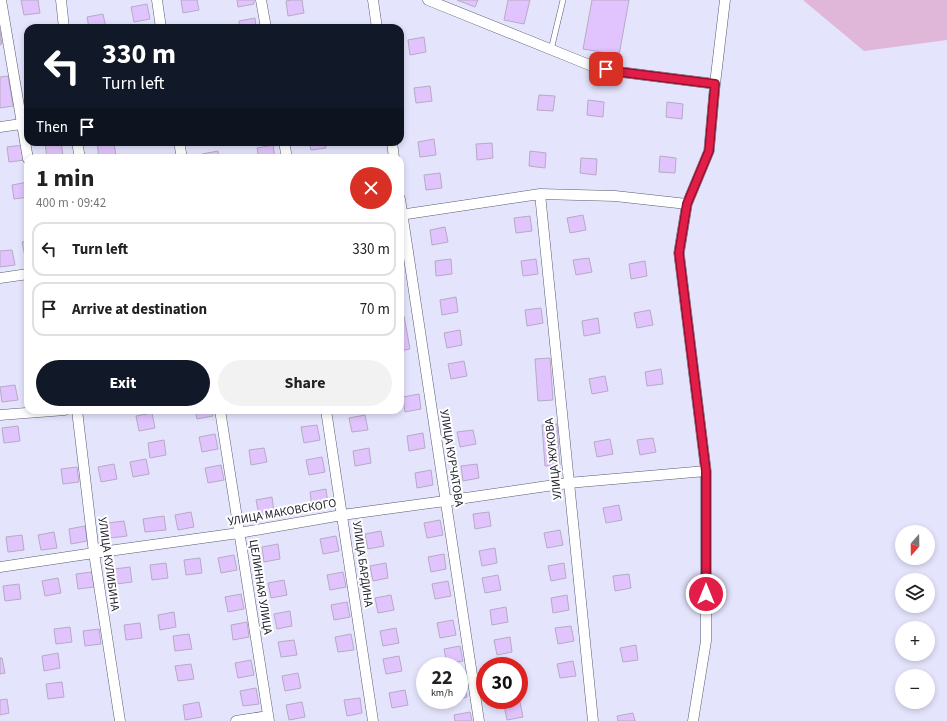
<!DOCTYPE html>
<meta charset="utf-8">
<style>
body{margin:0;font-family:"Source Sans 3",sans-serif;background:#f2f2f2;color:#222;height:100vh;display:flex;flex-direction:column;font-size:15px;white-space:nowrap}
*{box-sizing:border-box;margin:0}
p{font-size:13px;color:#767676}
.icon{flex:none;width:22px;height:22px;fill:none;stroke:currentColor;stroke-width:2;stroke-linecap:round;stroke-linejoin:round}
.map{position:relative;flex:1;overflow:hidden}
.side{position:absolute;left:24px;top:154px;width:380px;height:260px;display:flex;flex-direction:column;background:#fff;border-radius:12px;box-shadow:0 2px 6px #0003}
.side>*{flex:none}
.top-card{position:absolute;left:24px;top:24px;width:380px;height:122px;border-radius:12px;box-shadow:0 2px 6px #0003;background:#111827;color:#fff;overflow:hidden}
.needle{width:26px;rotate:200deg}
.buttons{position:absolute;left:895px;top:525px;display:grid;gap:8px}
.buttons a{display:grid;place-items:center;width:40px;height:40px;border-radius:50%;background:#fff;box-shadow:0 2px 6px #0003;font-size:20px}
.speed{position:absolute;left:416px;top:657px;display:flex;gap:8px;font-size:20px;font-weight:700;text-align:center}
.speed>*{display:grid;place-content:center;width:52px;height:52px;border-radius:50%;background:#fff;box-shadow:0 2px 6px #0003;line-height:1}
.speed small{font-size:10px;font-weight:400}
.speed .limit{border:6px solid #d22;background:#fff;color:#111}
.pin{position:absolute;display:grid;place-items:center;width:34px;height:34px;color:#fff;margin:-17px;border-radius:8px;box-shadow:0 2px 6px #0006}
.me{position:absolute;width:44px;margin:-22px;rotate:0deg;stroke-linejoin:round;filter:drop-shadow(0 0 3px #0008)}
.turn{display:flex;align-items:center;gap:14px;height:84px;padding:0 12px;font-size:18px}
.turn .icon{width:52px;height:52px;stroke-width:2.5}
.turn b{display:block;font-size:28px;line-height:34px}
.then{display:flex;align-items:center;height:38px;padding:0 12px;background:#0003;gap:8px;font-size:15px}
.round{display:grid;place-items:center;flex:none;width:42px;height:42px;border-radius:21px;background:#f2f2f2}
.head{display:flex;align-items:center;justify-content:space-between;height:68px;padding:0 12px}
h1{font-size:24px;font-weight:700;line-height:30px}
.action{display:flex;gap:8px;margin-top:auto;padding:8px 12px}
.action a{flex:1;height:46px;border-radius:24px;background:#111827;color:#fff;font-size:16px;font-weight:700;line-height:46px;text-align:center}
.action a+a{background:#f2f2f2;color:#222}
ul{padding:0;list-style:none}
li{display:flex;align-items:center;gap:12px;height:54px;margin:0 8px 6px;padding:0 4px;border:2px solid #e0e0e0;border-radius:12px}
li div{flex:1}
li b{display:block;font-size:15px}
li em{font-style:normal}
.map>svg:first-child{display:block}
.green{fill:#e0b6d9}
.building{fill:#e1c4fe;stroke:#b7aac4}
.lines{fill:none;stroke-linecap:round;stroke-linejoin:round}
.lane-casing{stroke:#5a5b74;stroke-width:6}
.street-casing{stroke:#5a5b74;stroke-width:11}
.lane{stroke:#fff;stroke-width:5}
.street{stroke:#fff;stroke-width:10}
.route-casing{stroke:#92132f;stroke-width:10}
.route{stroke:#e11d48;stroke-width:7}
.labels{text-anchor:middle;stroke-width:4;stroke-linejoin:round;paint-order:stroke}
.street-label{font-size:12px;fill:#23242f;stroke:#fff}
</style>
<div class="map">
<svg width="947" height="721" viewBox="0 0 947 721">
<rect width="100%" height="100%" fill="#e4e5fd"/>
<path class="green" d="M803 0H947V40L864 51Z"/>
<path class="building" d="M21 0H38L40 13 24 15Z
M181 0H197L199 10 183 13Z
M237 0H254V4L238 7Z
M292 0H302L304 13 288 16 286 1Z
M457 0H478L475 7Z
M508 0H530L524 24 504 20Z
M592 0H629L619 55 583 49Z
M147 4 150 19 134 22 131 7Z
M103 14 106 28H89L87 17Z
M255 18 256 28H240L239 21Z
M200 25 201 28H184Z
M0 31 2 44 0 45Z
M424 37 426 52 410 55 408 40Z
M8 76 13 106 0 108V77Z
M430 86 432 101 416 103 414 88Z
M539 95 555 96 553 111 537 110Z
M588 100 604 102 603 117 587 115Z
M667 102 683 104 682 119 666 117Z
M434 139 436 155 420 157 418 142Z
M55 142H61L63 156 47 158 45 143Z
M97 142H114L116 157 99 158Z
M152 142H167L153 144Z
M309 142H325L326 148 311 150Z
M492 143 493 158 477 160 476 144Z
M23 145 25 160 9 162 7 147Z
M273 145 275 158H259L257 148Z
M218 151 219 158H202V154Z
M530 151 546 153 545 168 529 166Z
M660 156 676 158 675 173 659 172Z
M581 158 597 159 596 175 580 173Z
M440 173 442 188 426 190 424 175Z
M28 182V197L14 199 12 185Z
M583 215 586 230 570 233 567 218Z
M530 216 532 231 516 233 514 218Z
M445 227 448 242 432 245 430 230Z
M28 241V261H26L22 242Z
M12 250 15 265 0 267V251Z
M589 258 592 272 576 275 573 260Z
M451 259 452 274 436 276 435 261Z
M536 259 538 274 523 276 521 261Z
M645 261 647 276 631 279 629 264Z
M456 297 458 312 442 315 440 300Z
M541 308 543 323 527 326 525 310Z
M650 310 653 325 637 328 634 313Z
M404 316 410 349 400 351V317Z
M598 318 600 333 584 336 582 321Z
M460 330 462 345 447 348 444 333Z
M550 358 553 400 538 401 535 359Z
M464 361 467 376 451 379 448 364Z
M661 369 663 384 647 386 645 372Z
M605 376 608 391 592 394 589 379Z
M15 385 18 400 2 402 0 387Z
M419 394 421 409 405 412 403 397Z
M195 410H212L213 416 197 419Z
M152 413 155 428 139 431 136 416Z
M365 415 368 430 352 432 349 418Z
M557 424 560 465 545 466 542 425Z
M317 425 320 440 304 443 301 427Z
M18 426 20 441 4 443 2 428Z
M473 430 476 444 460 447 457 432Z
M423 433 425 448 409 451 407 436Z
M215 434 218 449 202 452 199 437Z
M653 438 656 452 640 455 637 440Z
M610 439 613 454 597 457 594 442Z
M164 440 166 455 150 458 148 443Z
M264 448 267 462 251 465 249 450Z
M369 448 371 463 355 466 353 451Z
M322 457 325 472 309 475 306 460Z
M146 459 149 474 133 477 130 462Z
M114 464 117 479 101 482 98 467Z
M477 464 479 478 463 481 461 466Z
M221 465 224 480 208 483 205 468Z
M77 467 79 482 63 484 61 469Z
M431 470 433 485 417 488 415 473Z
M326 489 328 504 312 507 310 492Z
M272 497 274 512 259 515 256 500Z
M619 505 622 520 606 523 603 508Z
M191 512 194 527 178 530 175 515Z
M489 512 491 526 475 529 473 514Z
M164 516 166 530 145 532 143 519Z
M440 520 443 535 427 538 424 523Z
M124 521 127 536 110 538 108 523Z
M85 526 87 541 71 544 69 529Z
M560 530 563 545 547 548 544 533Z
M381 531 384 546 368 549 365 534Z
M54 532 57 548 41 550 38 535Z
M22 535 24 550 8 552 6 537Z
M336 536 339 551 323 554 320 539Z
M278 544 280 559 264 562 262 547Z
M495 548 497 563 482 566 479 551Z
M444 554 446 569 431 572 428 557Z
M234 555 237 570 221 573 218 558Z
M200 558 202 573 186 575 184 560Z
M166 563 168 578 152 580 150 565Z
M386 563 388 578 373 581 370 566Z
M564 563 566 578 551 581 548 566Z
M130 567 132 582 116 584 114 569Z
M92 572 94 587 78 589 76 574Z
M343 572 346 587 330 590 327 575Z
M629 574 631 588 615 591 613 576Z
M498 575 501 590 485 593 482 578Z
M58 578 61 593 45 596 42 581Z
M284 580 287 595 271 598 268 583Z
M448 581 451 596 435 599 432 584Z
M19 584 21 599 5 601 3 586Z
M241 594 244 609 228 612 225 597Z
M391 595 394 610 378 613 375 598Z
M567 595 569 610 553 613 551 598Z
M347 602 350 617 334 620 331 605Z
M506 607 508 622 492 625 490 610Z
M290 611 292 626 277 629 274 614Z
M174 612 176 627 160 630 158 615Z
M453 620 456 635 440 638 437 623Z
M247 622 249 637 233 640 231 625Z
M140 623 142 638 126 640 124 625Z
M571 626 574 641 558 644 555 628Z
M70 627 72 642 56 644 54 629Z
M396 628 399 643 383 646 380 631Z
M99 629 101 644 85 646 83 631Z
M189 634 192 649 175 651 173 636Z
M351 634 354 650 338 652 335 637Z
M510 637 512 652 497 655 494 640Z
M294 640 297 655 281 657 278 642Z
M636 645 638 660 623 662 620 648Z
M460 646 463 661 447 664 444 649Z
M58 653 60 668 44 671 42 656Z
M399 656 402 671 386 674 383 659Z
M0 658H2L5 673 0 674Z
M251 660 254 675 238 678 235 663Z
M573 661 576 676 560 678 557 664Z
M191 664 194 679 178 681 175 666Z
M298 673 301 688 285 691 282 676Z
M62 682 64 697 48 699 46 684Z
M464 682 467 697 459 699V683Z
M256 688 259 704 243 706 240 691Z
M405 690 408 705 392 708 389 693Z
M360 698 362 713 347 716 344 700Z
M7 699 9 713 0 715V700Z
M199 702 202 717 185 720 183 705Z
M302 702 305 717 289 720 286 705Z
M520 702 523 717 507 720 504 705Z
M470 712 472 721H455L454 715Z
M633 713 635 721H618L617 716Z"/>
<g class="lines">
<g class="lane-casing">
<path id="lane" d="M551 50 563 0"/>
</g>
<g class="street-casing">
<path id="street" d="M1 0 28 159
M61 0 64 28
M157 0 161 28
M261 0 266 28
M373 0 377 28
M428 0 592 66 620 72 715 84 725 0
M0 127 28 123
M77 142 80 158
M179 142 182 158
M284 142 287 158
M392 142 394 158
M540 194 593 721
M400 199 479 721
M400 215 540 194 615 196 687 204 709 151 715 84
M0 278 28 274
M77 410 94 553 120 721
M220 410 269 721
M326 410 373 721
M0 415 65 410
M0 567 94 553 239 533 342 515 445 501 568 483 706 471 679 253 687 204
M236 721 268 716
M693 721 706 641V471"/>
</g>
<use href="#lane" class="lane"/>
<use href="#street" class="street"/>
</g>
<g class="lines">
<g class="route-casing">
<path id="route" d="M606 69 620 72 715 84 709 151 687 204 679 253 706 471V594"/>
</g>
<use href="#route" class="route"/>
</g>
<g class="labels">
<g class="street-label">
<text transform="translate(452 458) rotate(81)" y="4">УЛИЦА КУРЧАТОВА</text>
<text transform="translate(553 459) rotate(-96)" y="4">УЛИЦА ЖУКОВА</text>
<text transform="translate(282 512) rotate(-10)" y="4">УЛИЦА МАКОВСКОГО</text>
<text transform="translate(109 564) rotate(82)" y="4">УЛИЦА КУЛИБИНА</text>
<text transform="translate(363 564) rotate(82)" y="4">УЛИЦА БАРДИНА</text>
<text transform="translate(261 587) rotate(81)" y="4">ЦЕЛИННАЯ УЛИЦА</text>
</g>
</g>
</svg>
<div class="buttons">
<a><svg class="needle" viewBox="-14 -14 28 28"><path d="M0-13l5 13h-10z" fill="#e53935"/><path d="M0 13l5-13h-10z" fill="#767676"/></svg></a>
<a><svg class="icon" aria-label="layers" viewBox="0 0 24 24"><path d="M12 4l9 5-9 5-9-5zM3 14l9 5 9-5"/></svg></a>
<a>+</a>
<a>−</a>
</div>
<div class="speed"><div>22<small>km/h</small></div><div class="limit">30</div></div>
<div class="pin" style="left:606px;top:69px;background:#d93025"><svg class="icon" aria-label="arrive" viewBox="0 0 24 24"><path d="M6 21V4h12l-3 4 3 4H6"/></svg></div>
<svg class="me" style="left:706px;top:594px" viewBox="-20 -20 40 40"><circle r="17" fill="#e11d48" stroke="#fff" stroke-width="3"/><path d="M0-11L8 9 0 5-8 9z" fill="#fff"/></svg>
<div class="top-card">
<div class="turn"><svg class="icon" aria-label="left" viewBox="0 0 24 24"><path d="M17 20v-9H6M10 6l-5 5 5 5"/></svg><div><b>330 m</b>Turn left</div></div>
<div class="then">Then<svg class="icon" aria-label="arrive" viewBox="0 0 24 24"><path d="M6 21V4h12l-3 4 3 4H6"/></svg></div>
</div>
<section class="side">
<div class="head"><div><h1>1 min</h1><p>400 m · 09:42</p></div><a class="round" style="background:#d93025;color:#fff"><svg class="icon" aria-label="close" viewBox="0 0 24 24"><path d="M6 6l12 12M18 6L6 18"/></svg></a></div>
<ul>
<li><svg class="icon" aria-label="left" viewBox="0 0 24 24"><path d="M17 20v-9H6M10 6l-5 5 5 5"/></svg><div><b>Turn left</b></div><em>330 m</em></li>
<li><svg class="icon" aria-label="arrive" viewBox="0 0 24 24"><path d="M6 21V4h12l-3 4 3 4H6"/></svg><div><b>Arrive at destination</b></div><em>70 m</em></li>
</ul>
<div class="action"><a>Exit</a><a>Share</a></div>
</section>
</div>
